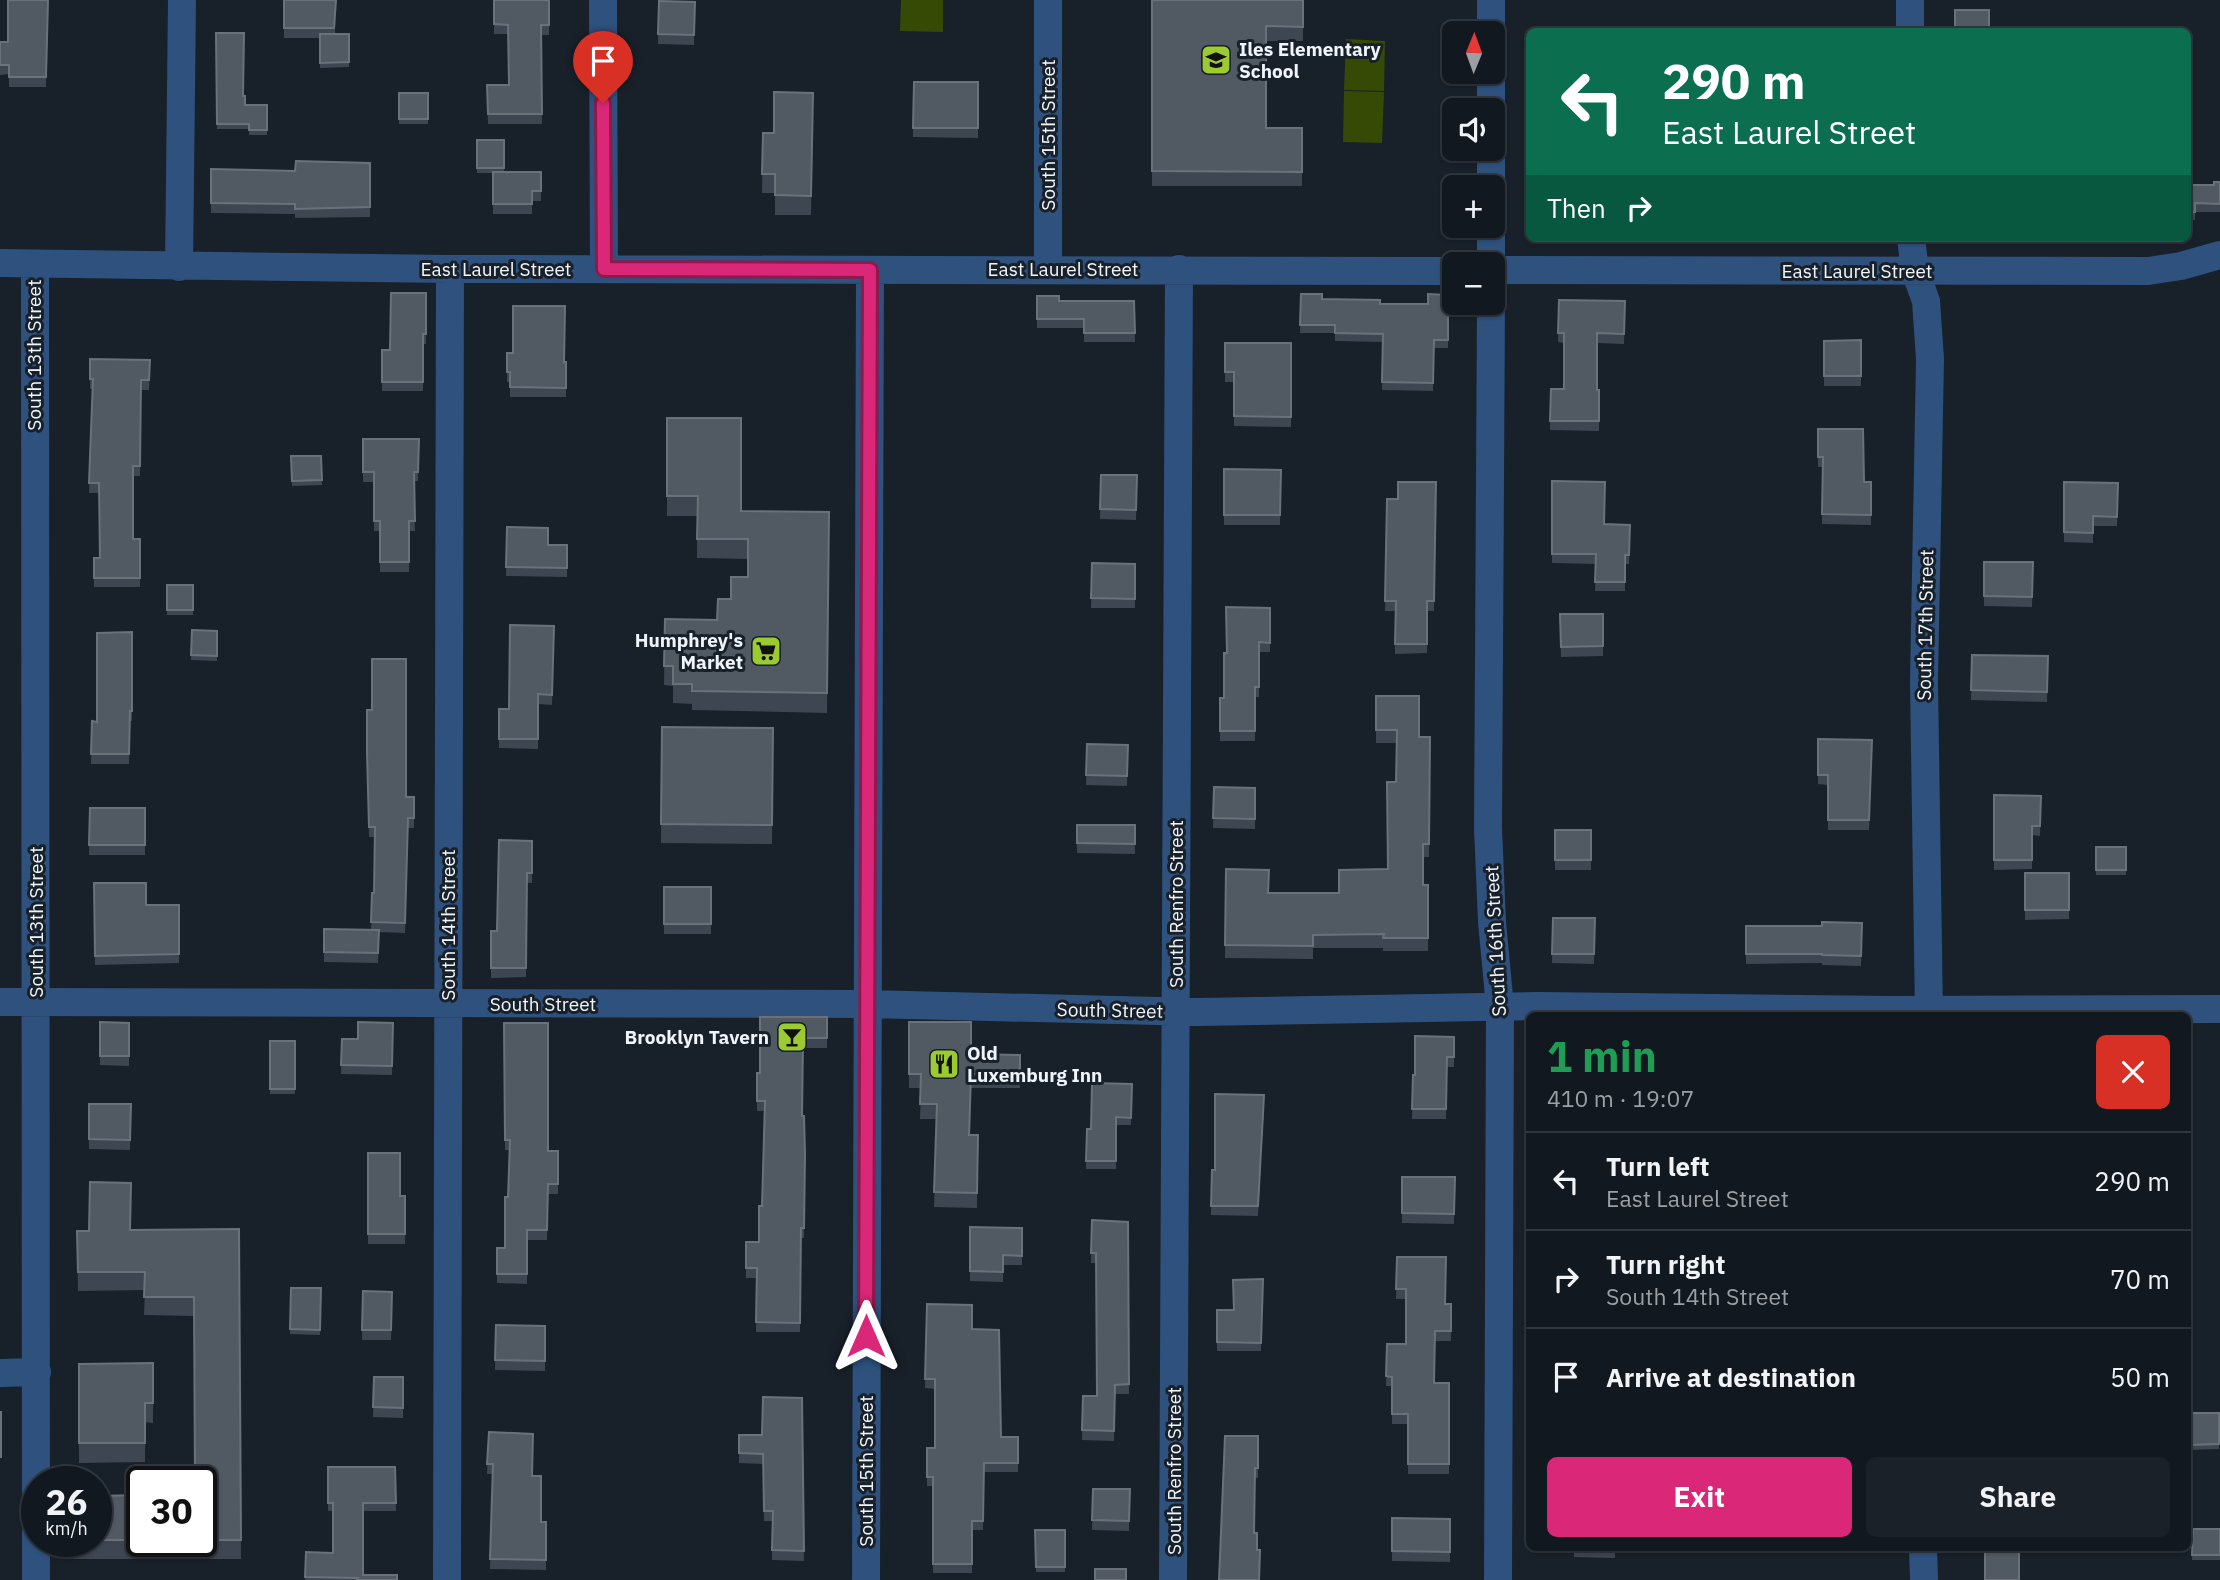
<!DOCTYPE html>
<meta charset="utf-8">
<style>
body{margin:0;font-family:"IBM Plex Sans",sans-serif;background:#1b2129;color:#f1f3f6;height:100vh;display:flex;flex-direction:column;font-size:26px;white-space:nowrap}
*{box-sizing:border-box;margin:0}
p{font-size:23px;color:#9ca0a5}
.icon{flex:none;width:38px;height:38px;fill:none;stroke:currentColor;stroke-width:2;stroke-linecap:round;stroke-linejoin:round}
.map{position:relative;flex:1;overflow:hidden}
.details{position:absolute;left:1526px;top:1012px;width:665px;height:539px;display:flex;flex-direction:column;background:#121820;border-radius:10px;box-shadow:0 2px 5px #0004,0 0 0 2px #31373e}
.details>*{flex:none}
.top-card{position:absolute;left:1526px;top:28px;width:665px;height:214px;border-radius:10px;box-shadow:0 2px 5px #0004,0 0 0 2px #31373e;background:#0b6e4f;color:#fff;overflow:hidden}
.needle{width:46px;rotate:1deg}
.tools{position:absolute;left:1442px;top:21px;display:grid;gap:14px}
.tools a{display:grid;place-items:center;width:63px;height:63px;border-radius:10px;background:#121820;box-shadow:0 2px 5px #0004,0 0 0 2px #31373e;font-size:35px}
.speed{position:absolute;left:21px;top:1466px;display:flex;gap:14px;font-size:35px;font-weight:700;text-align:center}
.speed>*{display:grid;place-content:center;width:91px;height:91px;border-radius:50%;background:#121820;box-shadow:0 2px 5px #0004,0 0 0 2px #31373e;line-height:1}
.speed small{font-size:18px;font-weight:400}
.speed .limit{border:4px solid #111;border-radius:10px;background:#fff;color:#111}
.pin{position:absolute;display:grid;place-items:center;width:60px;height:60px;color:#fff;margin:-72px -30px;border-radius:50% 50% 50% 0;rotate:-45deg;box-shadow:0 0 7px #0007}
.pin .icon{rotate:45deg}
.me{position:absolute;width:77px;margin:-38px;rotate:0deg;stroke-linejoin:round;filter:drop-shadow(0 0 5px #0008)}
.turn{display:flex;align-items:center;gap:24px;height:147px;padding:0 21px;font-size:32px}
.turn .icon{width:91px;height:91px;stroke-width:2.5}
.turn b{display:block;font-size:49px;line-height:60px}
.then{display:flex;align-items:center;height:66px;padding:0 21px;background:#0003;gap:14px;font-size:26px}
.round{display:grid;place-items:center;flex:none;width:74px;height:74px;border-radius:10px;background:#1b2129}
.summary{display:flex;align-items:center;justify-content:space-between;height:119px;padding:0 21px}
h1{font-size:42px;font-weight:700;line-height:52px;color:#1e9e55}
.primary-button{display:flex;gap:14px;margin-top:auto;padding:14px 21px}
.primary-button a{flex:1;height:80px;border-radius:10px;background:#db2777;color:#fff;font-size:28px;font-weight:700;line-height:80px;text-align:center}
.primary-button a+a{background:#1b2129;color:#f1f3f6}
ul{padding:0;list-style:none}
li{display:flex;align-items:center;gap:21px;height:98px;padding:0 21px;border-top:2px solid #31373e}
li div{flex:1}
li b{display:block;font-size:26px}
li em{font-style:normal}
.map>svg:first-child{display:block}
.green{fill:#364a06}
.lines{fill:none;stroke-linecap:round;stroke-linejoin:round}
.street{stroke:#2e517e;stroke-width:28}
.wall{fill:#3e4651}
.building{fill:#515963;stroke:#6a717b;stroke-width:2}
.route-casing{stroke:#8e194d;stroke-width:18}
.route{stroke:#db2777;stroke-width:12}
.labels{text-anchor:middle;stroke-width:6;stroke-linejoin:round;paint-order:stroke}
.poi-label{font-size:19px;font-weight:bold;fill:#f0f5fc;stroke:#18202a;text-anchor:start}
.street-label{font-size:19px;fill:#f0f5fc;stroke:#18202a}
</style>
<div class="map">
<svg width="2220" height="1580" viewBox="0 0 2220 1580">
<rect width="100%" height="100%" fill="#18202a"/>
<path class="green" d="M901 0H943V32L900 31Z
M1346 39 1385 41 1384 91 1344 90Z
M1344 91 1384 92 1382 143 1343 142Z"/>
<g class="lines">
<path class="street" d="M603 0 604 269
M1491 0V33
M1910 0V32
M1491 72V110
M1491 149V187
M1911 238 1915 271 1926 301 1930 359 1924 682 1929 1015
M0 263 450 269 1454 271
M35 264 36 1580
M1491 264V226
M179 267 182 0
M1048 270V0
M1493 270 2148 271 2181 266 2220 255
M1491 303 1488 828 1492 922 1500 1007 1498 1580
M0 1002 868 1004 1198 1012 1539 1006 1892 1010 2220 1009
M0 1373 37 1372
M1923 1547 1924 1580
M447 1580 450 269
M866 1580 870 270
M1173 1580 1179 269"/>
</g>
<path class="wall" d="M48 0 46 87H9V74L0 75V42H8Z
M284 0H336L335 34H349V67L320 68V38H284Z
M494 0H549V35H541L542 124H488L487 85H509L508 34H494Z
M1152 0H1303V41H1266V128H1302V186H1152Z
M659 1 695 2 694 45 658 44Z
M216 33 243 96 245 105H267V135H249V129H217Z
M914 82H978V138L913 137Z
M399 93H428V124H399Z
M813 93 811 215H775V193H762L763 133H774Z
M477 140H504V172H541V201H532V214H493V173H477Z
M370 163V217L295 218V214L211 213V169L295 171Z
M2220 182V212H2195V220H2188V185H2214Z
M426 293V344H423V391H382V350H390Z
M1301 294 1322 299 1380 304H1428L1448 295V348H1434L1433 391 1382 390 1383 342 1335 341V333H1300Z
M1037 296 1059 301H1134L1135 342H1084V328H1037Z
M1559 300 1625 301 1624 344 1597 343V390H1599V431L1550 430 1551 389H1564V343L1558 342Z
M1861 340V386H1824V341Z
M1225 343H1291V427L1234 426V382H1225Z
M507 353 566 362V397H510V382H507Z
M90 359 150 360 149 390H141L140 476H133V539H140V587H94V558H100L99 493H89L93 389H90Z
M667 418 741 511 829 512 827 713 692 710V704L673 703V686L664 685 665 619 717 620 748 577V559L697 558V516H667Z
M1818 429 1864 482H1871V525L1822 524 1823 467H1818Z
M363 439H419L418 481H414L415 531H409V572H380V531H374V482H363Z
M291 456H321L322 485 292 486Z
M1224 469 1281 470 1280 525H1224Z
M1101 475H1137L1136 520 1100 519Z
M1552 481 1605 524 1630 525 1629 564H1625V591H1595L1596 564 1552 563Z
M1436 482 1434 611H1427V653L1395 654V611H1385L1386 564 1398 499Z
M2064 482 2118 483 2117 526H2093V543L2064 542Z
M507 527 548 545H567V577L506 576Z
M1984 562H2033L2032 607 1984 606Z
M1092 563 1135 564V608H1091Z
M167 585H193V615H167Z
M1270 608V652H1259V697H1255V741H1220V698H1224L1226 653Z
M1560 614H1603V656L1561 657Z
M554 626 552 705 538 704V749L499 748V709H509Z
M192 630 217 631V661L191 660Z
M132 632V721H130L129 764H91L92 721 97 722Z
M1972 655 2048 656 2047 702 1971 700Z
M1376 696 1419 737H1430L1429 857H1423V885H1428V951H1383V948H1313V959L1225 958 1226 869 1269 893H1339L1387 869 1396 782 1397 743H1376Z
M662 727 773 728 772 844 661 843Z
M1818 739 1872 740 1869 830H1828V785L1818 784Z
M1087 744 1128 745 1127 786 1086 785Z
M367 753 406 797H414V828H408L405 933 379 932 378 963 324 962V929L371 930 372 893H374L375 837H369Z
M1214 787 1255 788V829L1213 828Z
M1994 795 2041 796 2040 836 2032 835V869L1994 870Z
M90 808H145V855H89Z
M1077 825H1135V854L1077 853Z
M1555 830H1591V870H1555Z
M532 841V883H527L526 977 491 978V931H497Z
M2096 847H2126V875H2096Z
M2025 873H2069V919L2025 920Z
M94 883 146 905H179V963L95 965Z
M664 887H711V934H664Z
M1553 918H1595L1594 964 1552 963Z
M1862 923 1861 966 1822 965V963L1746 964V926H1822Z
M827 1017V1048H803L802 1116 805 1154 804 1238H801L800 1332H756L757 1278H746V1268L759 1242 762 1206 764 1111H757V1073H760Z
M100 1022 129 1023V1066L100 1065Z
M909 1022 971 1054 1020 1055V1088H971L970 1135H978L977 1208 934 1207 937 1119H920L921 1088H909Z
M393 1023 392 1075 341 1074 342 1039H358Z
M504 1023 548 1151H558V1194H548L547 1240H527V1284L497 1283V1248H505L508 1197 510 1150H505Z
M1454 1037V1067H1447L1446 1119H1412L1413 1075H1415Z
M270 1041H295V1094H270Z
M1132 1084 1131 1125H1116V1169H1086L1087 1129H1091Z
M89 1104H131L130 1150 89 1149Z
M1264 1105 1258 1216 1211 1215 1212 1170H1215Z
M368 1153 400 1196H405V1244H368Z
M1402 1177H1455L1454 1224 1402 1223Z
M1092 1220 1128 1222 1129 1394H1115L1114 1441 1082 1440 1083 1396H1097L1096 1263H1091Z
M970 1227 1022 1228V1265H1003V1282L970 1281Z
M239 1229 241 1559H73V1542H96V1496L142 1495V1542H201V1482L194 1316 144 1315 145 1290 78 1291 77 1231Z
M1397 1257 1445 1304H1451V1341H1435V1383H1449V1474H1408V1424H1392V1386H1386L1387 1344H1406V1299H1396Z
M1263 1279 1261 1351H1217V1310H1234Z
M291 1288H321L320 1335 290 1334Z
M363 1291 392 1292 391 1340H362Z
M927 1304 972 1329 1001 1437 1018 1463V1472H984L983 1530H972V1573H933V1486H927V1448H935V1389L925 1388Z
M496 1325 545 1326V1371L495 1370Z
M153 1363V1423L145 1422V1462L79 1463V1364Z
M374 1377H403V1418L373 1417Z
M802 1398 804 1561 772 1560V1521H764L763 1464 739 1463V1435H762Z
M2188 1413H2219V1449L2188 1450Z
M489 1432 532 1476 541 1522H546V1570L490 1569 493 1474H487Z
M1225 1436H1258V1478H1255L1254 1533 1257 1550 1259 1580Z
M328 1467H395L396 1511H363V1575L397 1580H305L306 1552 333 1553V1511H328Z
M1093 1489H1130L1129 1531 1092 1530Z
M1392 1518 1450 1519V1562L1392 1561Z
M2193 1529H2220V1560H2192Z
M1035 1530H1065V1572H1036Z
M1574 1547H1615V1558L1574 1557Z"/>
<path class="building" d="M8 0H48L46 77H9V65H0V42H8Z
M284 0H336L334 28H284Z
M494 0H549V25H541L542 114H488L487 85H509L508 25 494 24Z
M1152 0H1303V27L1266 26V128H1302V172L1152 171Z
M659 1 695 2 694 35 658 34Z
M1955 10H1989V32H1955Z
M1582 29H1697V32H1582Z
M216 33H244L243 96H245V105H267V130H249V124H217Z
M320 34H349V62L320 63Z
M914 82H978V128H913Z
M774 92 813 93 811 196 775 195V174H762L763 133H774Z
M399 93H428V119H399Z
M477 140H504V168H477Z
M296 161 370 163V207L295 209V204L211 203V169L295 171Z
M493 172H541V191H532V204H493Z
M2214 182H2220V204L2195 203V212H2188V185H2214Z
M391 293H426V334H423V382H382V350H390Z
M1301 294H1322V299L1380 300V304H1428V294L1448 295V340H1434L1433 383 1382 382 1383 334 1335 333V325H1300Z
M1037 296H1059V301H1134L1135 333H1084V319H1037Z
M1559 300 1625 301 1624 334 1597 333V390H1599V421H1550L1551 389H1564V333H1558Z
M513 306H565L564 362H566V388L510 387V372H507V353H513Z
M1861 340V376H1824V341Z
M1225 343H1291V417L1234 416V372H1225Z
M90 359 150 360 149 380H141L140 466H133V539H140V578H94V558H100L99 483H89L93 379H90Z
M667 418H741V511L829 512 827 693 692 691V684H673V666H664L665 619 717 620 718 599H731V577H748V539H697L698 496H667Z
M1818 429H1863L1864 482H1871V515L1822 514 1823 457H1818Z
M363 439H419L418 472H414L415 521H409V562H380V521H374V472H363Z
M291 456H321L322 480 292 481Z
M1224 469 1281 470 1280 515H1224Z
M1101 475H1137L1136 510 1100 509Z
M1552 481 1605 482 1604 524 1630 525 1629 555H1625V582H1595L1596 554H1552Z
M1398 482H1436L1434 601H1427V644H1395L1396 601H1385L1387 499H1398Z
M2064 482 2118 483 2117 517 2093 516V533L2064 532Z
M507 527 548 528V545H567V568L506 567Z
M1984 562H2033L2032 597 1984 596Z
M1092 563 1135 564V599L1091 598Z
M167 585H193V610H167Z
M1226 607 1270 608V643L1259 642V687H1255V731H1220V698H1224V653H1227Z
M1560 614H1603V646L1561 647Z
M510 625 554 626 552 695 538 694V739H499V709H509Z
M192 630 217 631V656L191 655Z
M132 632V711H130L129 754H91L92 721 97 722V633Z
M1972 655 2048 656 2047 692 1971 690Z
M372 659H406V797H414V818H408L405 923 371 922 372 893H374L375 827H369L367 753V710H372Z
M1376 696H1419V737H1430L1429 844H1423V885H1428V938H1383L1384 934 1313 935V946L1225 945 1226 869 1269 870 1268 893H1339V870L1388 869 1387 782H1396L1397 730H1376Z
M662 727 773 728 772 825 661 824Z
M1818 739 1872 740 1869 820H1828V775H1818Z
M1087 744 1128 745 1127 776 1086 775Z
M1214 787 1255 788V819L1213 818Z
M1994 795 2041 796 2040 826H2032V860H1994Z
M90 808H145V845H89Z
M1077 825H1135V844L1077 843Z
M1555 830H1591V860H1555Z
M499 840 532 841V873H527L526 968H491V931H497Z
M2096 847H2126V870H2096Z
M2025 873H2069V910H2025Z
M94 883H146V905H179V954L95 956Z
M664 887H711V924H664Z
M1553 918H1595L1594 954H1552Z
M1822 922 1862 923 1861 956 1822 955V954H1746V926H1822Z
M324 929 379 930 378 953 324 952Z
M760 1017H827V1038H803L802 1116H804L805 1154 804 1228H801L800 1323 756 1322 757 1268H746V1242H759V1206H762L765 1101H757V1073H760Z
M100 1022 129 1023V1056H100Z
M358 1022 393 1023 392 1066 341 1065 342 1039H358Z
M909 1022H971V1054L1020 1055V1074H971L969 1135H978L977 1193 934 1192 937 1104H920L921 1074H909Z
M504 1023H548V1151H558V1184H548L547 1230H527V1274H497V1248H505V1197H508L510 1140H505Z
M1415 1036 1454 1037V1057H1447L1446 1109H1412L1413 1075H1415Z
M270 1041H295V1089H270Z
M1092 1083 1132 1084 1131 1118 1116 1117V1161H1086L1087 1129H1091Z
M1215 1094 1264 1095 1258 1206H1211L1212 1170H1215Z
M89 1104H131L130 1140 89 1139Z
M368 1153H400V1196H405V1234H368Z
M1402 1177H1455L1454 1214 1402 1213Z
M90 1182 131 1183 130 1230 239 1229 241 1540H201V1482H195L194 1297H144L145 1272H78L77 1231H89Z
M1092 1220 1128 1222 1129 1384 1115 1385 1114 1431 1082 1430 1083 1396H1097L1096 1253H1091Z
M970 1227 1022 1228V1256L1003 1255V1272L970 1271Z
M1397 1257H1446L1445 1304H1451V1331H1435L1434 1383H1449V1464H1408V1414H1392V1377L1386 1376 1387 1344H1406V1289H1396Z
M1263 1279 1261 1343 1217 1342V1310H1234L1233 1280Z
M291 1288H321L320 1330 290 1329Z
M363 1291 392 1292 391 1330H362Z
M927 1304 972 1305V1329L999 1330 1001 1437H1018V1463H984L983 1521H972V1564H933V1477H927V1448H935V1379H925Z
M496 1325 545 1326V1361L495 1360Z
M153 1363V1403H145V1443H79V1364Z
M374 1377H403V1408L373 1407Z
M763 1397 802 1398 804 1551 772 1550 773 1511H764L763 1454 739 1453V1435H762Z
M0 1412H1V1457H0Z
M2188 1413H2219V1444L2188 1445Z
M489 1432 533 1434 532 1476H541V1522H546V1560L490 1559 493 1464H487Z
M1225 1436H1258V1468H1255L1254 1533H1257V1550H1260L1259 1580H1219Z
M328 1467H395L396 1503H363V1575H397V1580H357L358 1578 305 1577 306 1552 333 1553V1503H328Z
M1093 1489H1130L1129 1521 1092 1520Z
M142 1495V1540H96V1496Z
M1392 1518 1450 1519V1552L1392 1551Z
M2193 1529H2220V1555H2192Z
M1035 1530H1065V1567H1036Z
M1574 1547H1615V1548H1574Z
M1985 1547H2019V1580H1985Z
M1095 1569H1126V1580H1095Z"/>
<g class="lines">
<g class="route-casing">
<path id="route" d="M603 103 604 269 870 270 866 1336"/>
</g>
<use href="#route" class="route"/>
</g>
<defs>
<g id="school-square" transform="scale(1.575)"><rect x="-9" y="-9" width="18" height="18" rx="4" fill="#9cca31" stroke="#18202a"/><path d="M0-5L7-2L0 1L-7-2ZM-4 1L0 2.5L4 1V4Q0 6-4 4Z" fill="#111"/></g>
<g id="supermarket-square" transform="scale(1.575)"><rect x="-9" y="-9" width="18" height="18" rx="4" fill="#9cca31" stroke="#18202a"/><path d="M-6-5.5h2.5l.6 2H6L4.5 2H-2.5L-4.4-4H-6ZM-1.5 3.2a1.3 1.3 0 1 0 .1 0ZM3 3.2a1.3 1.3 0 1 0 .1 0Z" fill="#111"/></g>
<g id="bar-square" transform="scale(1.575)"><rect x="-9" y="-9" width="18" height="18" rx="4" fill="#9cca31" stroke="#18202a"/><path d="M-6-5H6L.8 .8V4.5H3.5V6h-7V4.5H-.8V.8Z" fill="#111"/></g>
<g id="restaurant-square" transform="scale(1.575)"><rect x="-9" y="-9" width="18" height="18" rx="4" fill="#9cca31" stroke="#18202a"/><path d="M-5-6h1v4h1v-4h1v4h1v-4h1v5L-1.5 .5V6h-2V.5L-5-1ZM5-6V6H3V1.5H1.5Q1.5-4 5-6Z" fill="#111"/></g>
</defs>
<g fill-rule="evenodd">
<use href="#school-square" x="1216" y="60"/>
<use href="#supermarket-square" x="766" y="651"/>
<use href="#bar-square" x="792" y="1037"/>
<use href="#restaurant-square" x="944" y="1064"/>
</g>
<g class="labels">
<g class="poi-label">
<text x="1239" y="56">Iles Elementary<tspan x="1239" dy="22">School</tspan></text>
<text x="743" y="647" text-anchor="end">Humphrey's<tspan x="743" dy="22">Market</tspan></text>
<text x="769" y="1044" text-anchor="end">Brooklyn Tavern</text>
<text x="967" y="1060">Old<tspan x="967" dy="22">Luxemburg Inn</tspan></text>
</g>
<g class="street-label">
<text transform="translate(1048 135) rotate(-90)" y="7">South 15th Street</text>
<text x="496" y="276">East Laurel Street</text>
<text x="1063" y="276">East Laurel Street</text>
<text x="1857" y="278">East Laurel Street</text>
<text transform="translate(34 355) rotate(-90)" y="7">South 13th Street</text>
<text transform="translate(1925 625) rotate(-89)" y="7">South 17th Street</text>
<text transform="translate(1176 904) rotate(-90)" y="7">South Renfro Street</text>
<text transform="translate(36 922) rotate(-90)" y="7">South 13th Street</text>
<text transform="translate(448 925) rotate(-90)" y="7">South 14th Street</text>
<text transform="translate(1495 941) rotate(-93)" y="7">South 16th Street</text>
<text x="543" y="1011">South Street</text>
<text transform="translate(1110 1010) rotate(1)" y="7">South Street</text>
<text transform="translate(866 1471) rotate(-90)" y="7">South 15th Street</text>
<text transform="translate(1174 1471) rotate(-90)" y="7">South Renfro Street</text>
</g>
</g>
</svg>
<div class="tools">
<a><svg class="needle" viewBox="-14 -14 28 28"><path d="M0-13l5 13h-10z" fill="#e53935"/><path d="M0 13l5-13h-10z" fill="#9ca0a5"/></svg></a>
<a><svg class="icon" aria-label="sound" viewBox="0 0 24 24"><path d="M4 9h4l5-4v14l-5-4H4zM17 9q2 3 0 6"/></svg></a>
<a>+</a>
<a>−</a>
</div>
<div class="speed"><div>26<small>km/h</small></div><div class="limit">30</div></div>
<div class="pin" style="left:603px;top:103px;background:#d93025"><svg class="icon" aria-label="arrive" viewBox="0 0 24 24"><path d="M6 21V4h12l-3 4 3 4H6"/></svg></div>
<svg class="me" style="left:866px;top:1336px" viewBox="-20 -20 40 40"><path d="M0-17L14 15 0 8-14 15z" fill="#db2777" stroke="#fff" stroke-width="4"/></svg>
<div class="top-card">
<div class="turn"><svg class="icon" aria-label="left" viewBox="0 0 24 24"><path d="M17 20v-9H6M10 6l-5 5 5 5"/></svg><div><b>290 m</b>East Laurel Street</div></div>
<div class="then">Then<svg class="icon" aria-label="right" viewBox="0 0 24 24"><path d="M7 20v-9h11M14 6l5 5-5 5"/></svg></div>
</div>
<section class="details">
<div class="summary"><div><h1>1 min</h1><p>410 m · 19:07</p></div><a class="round" style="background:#d93025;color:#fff"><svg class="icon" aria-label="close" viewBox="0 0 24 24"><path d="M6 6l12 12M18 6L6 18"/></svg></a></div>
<ul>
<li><svg class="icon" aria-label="left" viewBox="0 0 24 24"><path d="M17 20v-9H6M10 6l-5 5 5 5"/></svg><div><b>Turn left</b><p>East Laurel Street</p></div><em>290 m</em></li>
<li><svg class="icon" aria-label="right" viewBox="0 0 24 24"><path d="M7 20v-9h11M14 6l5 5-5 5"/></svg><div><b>Turn right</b><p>South 14th Street</p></div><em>70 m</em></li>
<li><svg class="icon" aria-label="arrive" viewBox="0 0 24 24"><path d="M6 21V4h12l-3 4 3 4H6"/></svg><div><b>Arrive at destination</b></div><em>50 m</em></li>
</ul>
<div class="primary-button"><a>Exit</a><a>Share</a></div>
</section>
</div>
